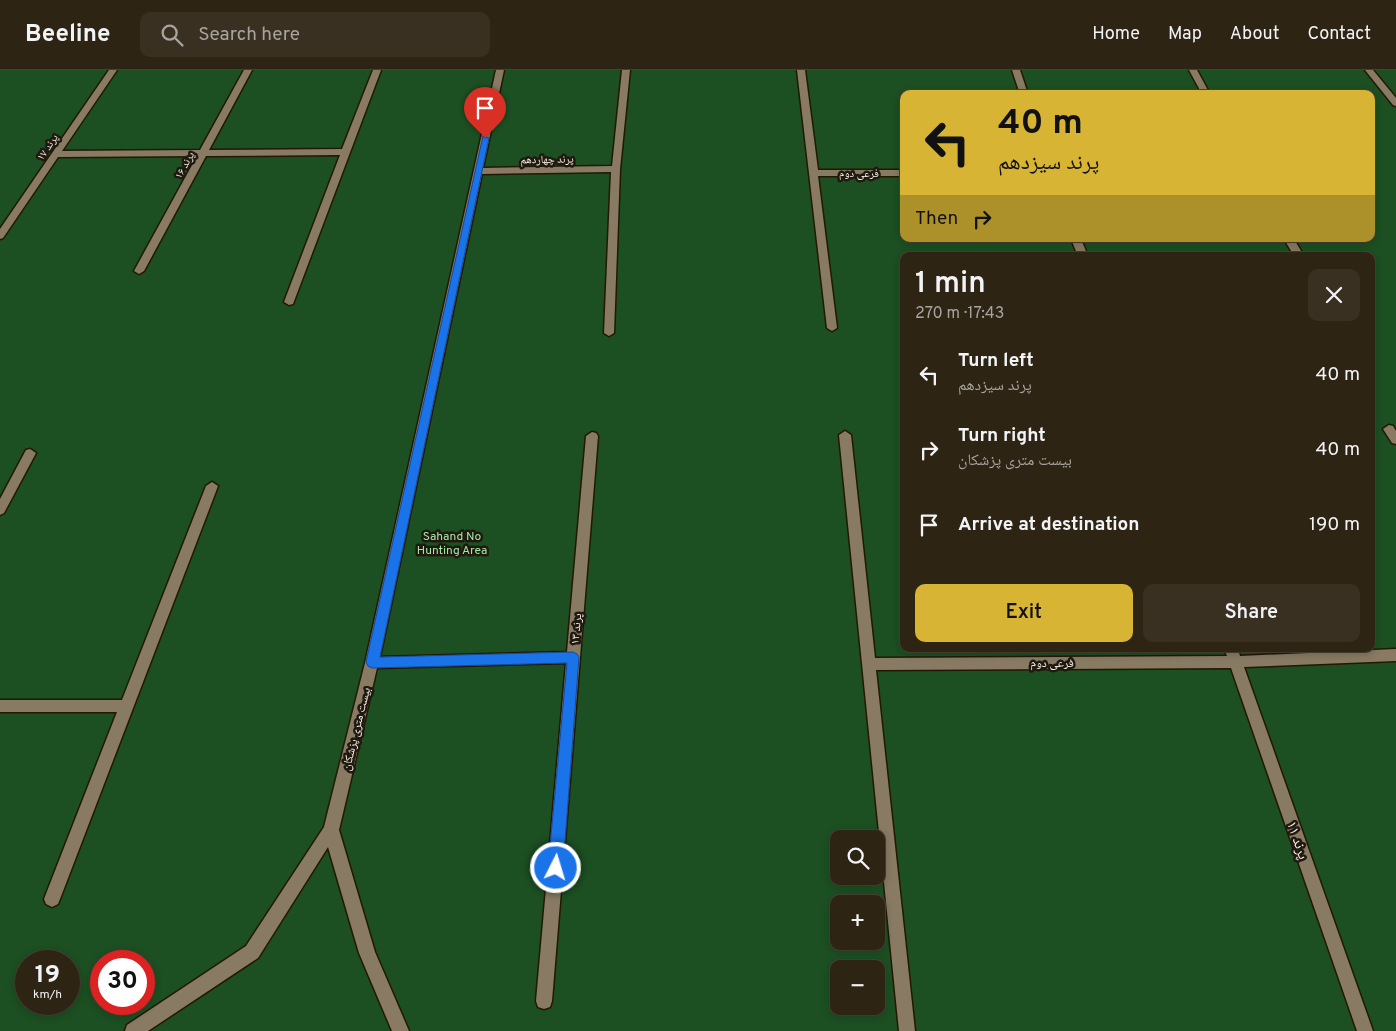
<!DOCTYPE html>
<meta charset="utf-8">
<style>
body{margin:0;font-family:Overpass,"Noto Naskh Arabic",sans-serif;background:#3a3022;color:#f1f3f6;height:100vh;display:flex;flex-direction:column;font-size:19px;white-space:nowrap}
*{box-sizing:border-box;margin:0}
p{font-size:16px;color:#a7a4a0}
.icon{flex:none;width:28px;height:28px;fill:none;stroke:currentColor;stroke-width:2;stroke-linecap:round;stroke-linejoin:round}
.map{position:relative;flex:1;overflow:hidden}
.panel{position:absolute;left:900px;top:182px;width:475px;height:400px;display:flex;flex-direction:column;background:#2e2414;border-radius:10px;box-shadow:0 2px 8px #0003,0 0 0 1px #494134}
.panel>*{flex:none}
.hud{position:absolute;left:900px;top:20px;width:475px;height:152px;border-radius:10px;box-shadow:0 2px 8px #0003,0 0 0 1px #494134;background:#d7b434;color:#111;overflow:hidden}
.controls{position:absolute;left:830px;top:760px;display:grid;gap:10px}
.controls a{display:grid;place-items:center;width:55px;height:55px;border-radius:10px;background:#2e2414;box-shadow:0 2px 8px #0003,0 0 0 1px #494134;font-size:25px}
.speed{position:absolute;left:15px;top:880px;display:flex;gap:10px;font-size:25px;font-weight:700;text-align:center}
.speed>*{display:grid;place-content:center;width:65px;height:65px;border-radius:50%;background:#2e2414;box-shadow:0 2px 8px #0003,0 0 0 1px #494134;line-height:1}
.speed small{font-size:12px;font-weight:400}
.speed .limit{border:8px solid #d22;background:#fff;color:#111}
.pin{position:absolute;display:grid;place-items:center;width:42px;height:42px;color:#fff;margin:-51px -21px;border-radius:50% 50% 50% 0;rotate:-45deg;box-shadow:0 0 5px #0007}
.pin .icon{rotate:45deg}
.me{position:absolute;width:55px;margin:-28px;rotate:5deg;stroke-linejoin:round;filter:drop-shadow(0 0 4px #0008)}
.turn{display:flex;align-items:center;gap:18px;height:105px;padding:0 15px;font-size:22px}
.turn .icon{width:65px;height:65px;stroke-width:2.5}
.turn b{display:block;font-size:35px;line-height:42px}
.then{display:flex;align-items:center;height:48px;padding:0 15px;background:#0003;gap:10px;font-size:19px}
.round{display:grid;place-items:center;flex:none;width:52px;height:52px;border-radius:10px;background:#3a3022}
.headline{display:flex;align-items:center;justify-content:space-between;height:85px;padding:0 15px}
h1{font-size:30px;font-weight:600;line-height:38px}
.action{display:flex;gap:10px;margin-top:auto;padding:10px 15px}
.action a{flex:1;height:58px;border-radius:10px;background:#d7b434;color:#111;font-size:20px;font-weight:600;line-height:58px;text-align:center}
.action a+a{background:#3a3022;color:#f1f3f6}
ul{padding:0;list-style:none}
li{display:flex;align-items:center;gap:15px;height:75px;padding:0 15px}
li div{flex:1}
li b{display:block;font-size:19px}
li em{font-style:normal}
header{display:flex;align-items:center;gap:30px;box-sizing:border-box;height:70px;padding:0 25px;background:#2e2414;border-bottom:1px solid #494134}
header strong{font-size:24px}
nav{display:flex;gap:28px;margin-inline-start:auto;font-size:18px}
.search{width:350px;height:45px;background:#3a3022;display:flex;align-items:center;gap:12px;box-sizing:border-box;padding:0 18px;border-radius:10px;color:#a7a4a0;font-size:19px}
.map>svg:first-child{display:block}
.green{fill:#1c4f22;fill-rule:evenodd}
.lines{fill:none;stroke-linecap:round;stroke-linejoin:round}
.minor-casing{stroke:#231804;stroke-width:3}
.minor{fill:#887a63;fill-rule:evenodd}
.route{fill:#1a73e8;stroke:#114b97}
.labels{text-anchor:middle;stroke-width:5;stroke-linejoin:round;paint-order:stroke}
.far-street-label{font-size:11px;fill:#f7efe2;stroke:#1f1910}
.park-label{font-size:12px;fill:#9fe9a3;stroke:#1f1910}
.street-label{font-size:12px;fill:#f7efe2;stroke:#1f1910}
.near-street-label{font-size:15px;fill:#f7efe2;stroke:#1f1910}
</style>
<header>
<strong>Beeline</strong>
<div class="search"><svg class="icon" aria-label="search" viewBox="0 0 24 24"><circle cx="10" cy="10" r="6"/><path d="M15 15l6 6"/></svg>Search here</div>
<nav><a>Home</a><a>Map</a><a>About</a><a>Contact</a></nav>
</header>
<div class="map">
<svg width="1396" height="961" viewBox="0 0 1396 961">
<rect width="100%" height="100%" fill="#3d301b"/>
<path class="green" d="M0 0H1396V961H0ZM904 24H1371V169H904ZM904 186H1371V579H904ZM839 769H876V806H839ZM839 834H876V871H839ZM26 891H69V934H26ZM101 891H144V934H101ZM839 899H876V936H839Z"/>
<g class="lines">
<g class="minor-casing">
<path id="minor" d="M109 0H117L62 81 200 80 244 0H252L209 80 342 79 373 0H381L293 234 289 235 284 232 340 85 206 86 144 201 139 204 134 201 197 86 58 87 3 168 0 169V159Z
M496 0H504L483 98 612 96 622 0H630L620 99 614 263 609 266 604 263 611 102 482 104 380 587 567 582 586 366 592 362 596 363 598 366 552 931 550 937 544 939 538 937 536 931 566 593 377 598 339 760 375 882 409 961H392L359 883 328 777 258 888 148 961H125L127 955 246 876 324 757 365 593Z
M797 0H805L818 100H904V106H818L837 258 832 261 827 258Z
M1012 0H1020L1028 24H1020Z
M1189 0H1197L1210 24H1202Z
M1365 0H1373L1396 28V36L1393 35Z
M1071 169H1081L1088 186H1078Z
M1284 169H1294L1304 186H1294Z
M1389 355 1393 356 1396 361V374L1392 373 1383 359Z
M845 361 851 365 875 588 1227 586 1224 579H1238L1240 586 1396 579V591L1244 597 1373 961H1357L1231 598 876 600 915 961H899L839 365Z
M30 379 36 383 4 443 0 445V429L26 380Z
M212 412 218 416 60 829 58 834 52 837 46 834 44 829 117 642H0V630H122L206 416Z"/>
</g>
<use href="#minor" class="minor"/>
</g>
<path class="route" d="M483 66 489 68 380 587 573 582 577 584 579 587 563 798 560 802 556 804 551 802 548 798 567 593 372 598 368 596 366 592Z"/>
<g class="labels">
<g class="far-street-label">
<text transform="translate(47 77) rotate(-56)" y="4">پرند ۱۷</text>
<text transform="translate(547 89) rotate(-1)" y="4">پرند چهاردهم</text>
<text transform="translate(184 95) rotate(-61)" y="4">پرند ۱۶</text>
<text x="859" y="107">فرعی دوم</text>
</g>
<g class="park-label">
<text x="452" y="470">Sahand No<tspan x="452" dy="14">Hunting Area</tspan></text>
</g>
<g class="street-label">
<text transform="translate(576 559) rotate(-85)" y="4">پرند ۱۳</text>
<text x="1052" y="597">فرعی دوم</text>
<text transform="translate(356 659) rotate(-76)" y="4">بیست متری پزشکان</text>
</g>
<g class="near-street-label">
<text transform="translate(1298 770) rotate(71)" y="5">پرند ۱۱</text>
</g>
</g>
</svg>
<div class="controls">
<a><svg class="icon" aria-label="search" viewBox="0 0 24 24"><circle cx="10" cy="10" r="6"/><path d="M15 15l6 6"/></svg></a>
<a>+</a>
<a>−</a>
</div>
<div class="speed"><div>19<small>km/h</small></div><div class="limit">30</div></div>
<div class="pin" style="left:485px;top:68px;background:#d93025"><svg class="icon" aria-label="arrive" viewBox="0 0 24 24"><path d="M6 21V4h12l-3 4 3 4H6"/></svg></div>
<svg class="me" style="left:556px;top:798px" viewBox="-20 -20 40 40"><circle r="17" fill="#1a73e8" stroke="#fff" stroke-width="3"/><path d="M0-11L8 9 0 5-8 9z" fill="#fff"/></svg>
<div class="hud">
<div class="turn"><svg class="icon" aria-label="left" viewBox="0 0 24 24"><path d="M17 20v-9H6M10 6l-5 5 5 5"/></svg><div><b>40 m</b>پرند سیزدهم</div></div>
<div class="then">Then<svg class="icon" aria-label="right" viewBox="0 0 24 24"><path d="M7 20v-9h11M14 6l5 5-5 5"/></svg></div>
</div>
<section class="panel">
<div class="headline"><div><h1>1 min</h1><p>270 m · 17:43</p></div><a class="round"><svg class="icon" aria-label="close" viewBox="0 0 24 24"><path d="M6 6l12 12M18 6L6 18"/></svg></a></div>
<ul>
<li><svg class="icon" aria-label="left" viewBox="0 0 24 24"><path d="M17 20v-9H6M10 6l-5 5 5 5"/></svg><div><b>Turn left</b><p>پرند سیزدهم</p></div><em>40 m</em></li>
<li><svg class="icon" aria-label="right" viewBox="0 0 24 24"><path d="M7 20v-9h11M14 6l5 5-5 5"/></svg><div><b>Turn right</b><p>بیست متری پزشکان</p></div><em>40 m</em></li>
<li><svg class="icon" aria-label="arrive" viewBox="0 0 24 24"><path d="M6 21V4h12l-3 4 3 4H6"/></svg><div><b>Arrive at destination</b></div><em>190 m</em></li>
</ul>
<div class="action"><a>Exit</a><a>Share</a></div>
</section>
</div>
